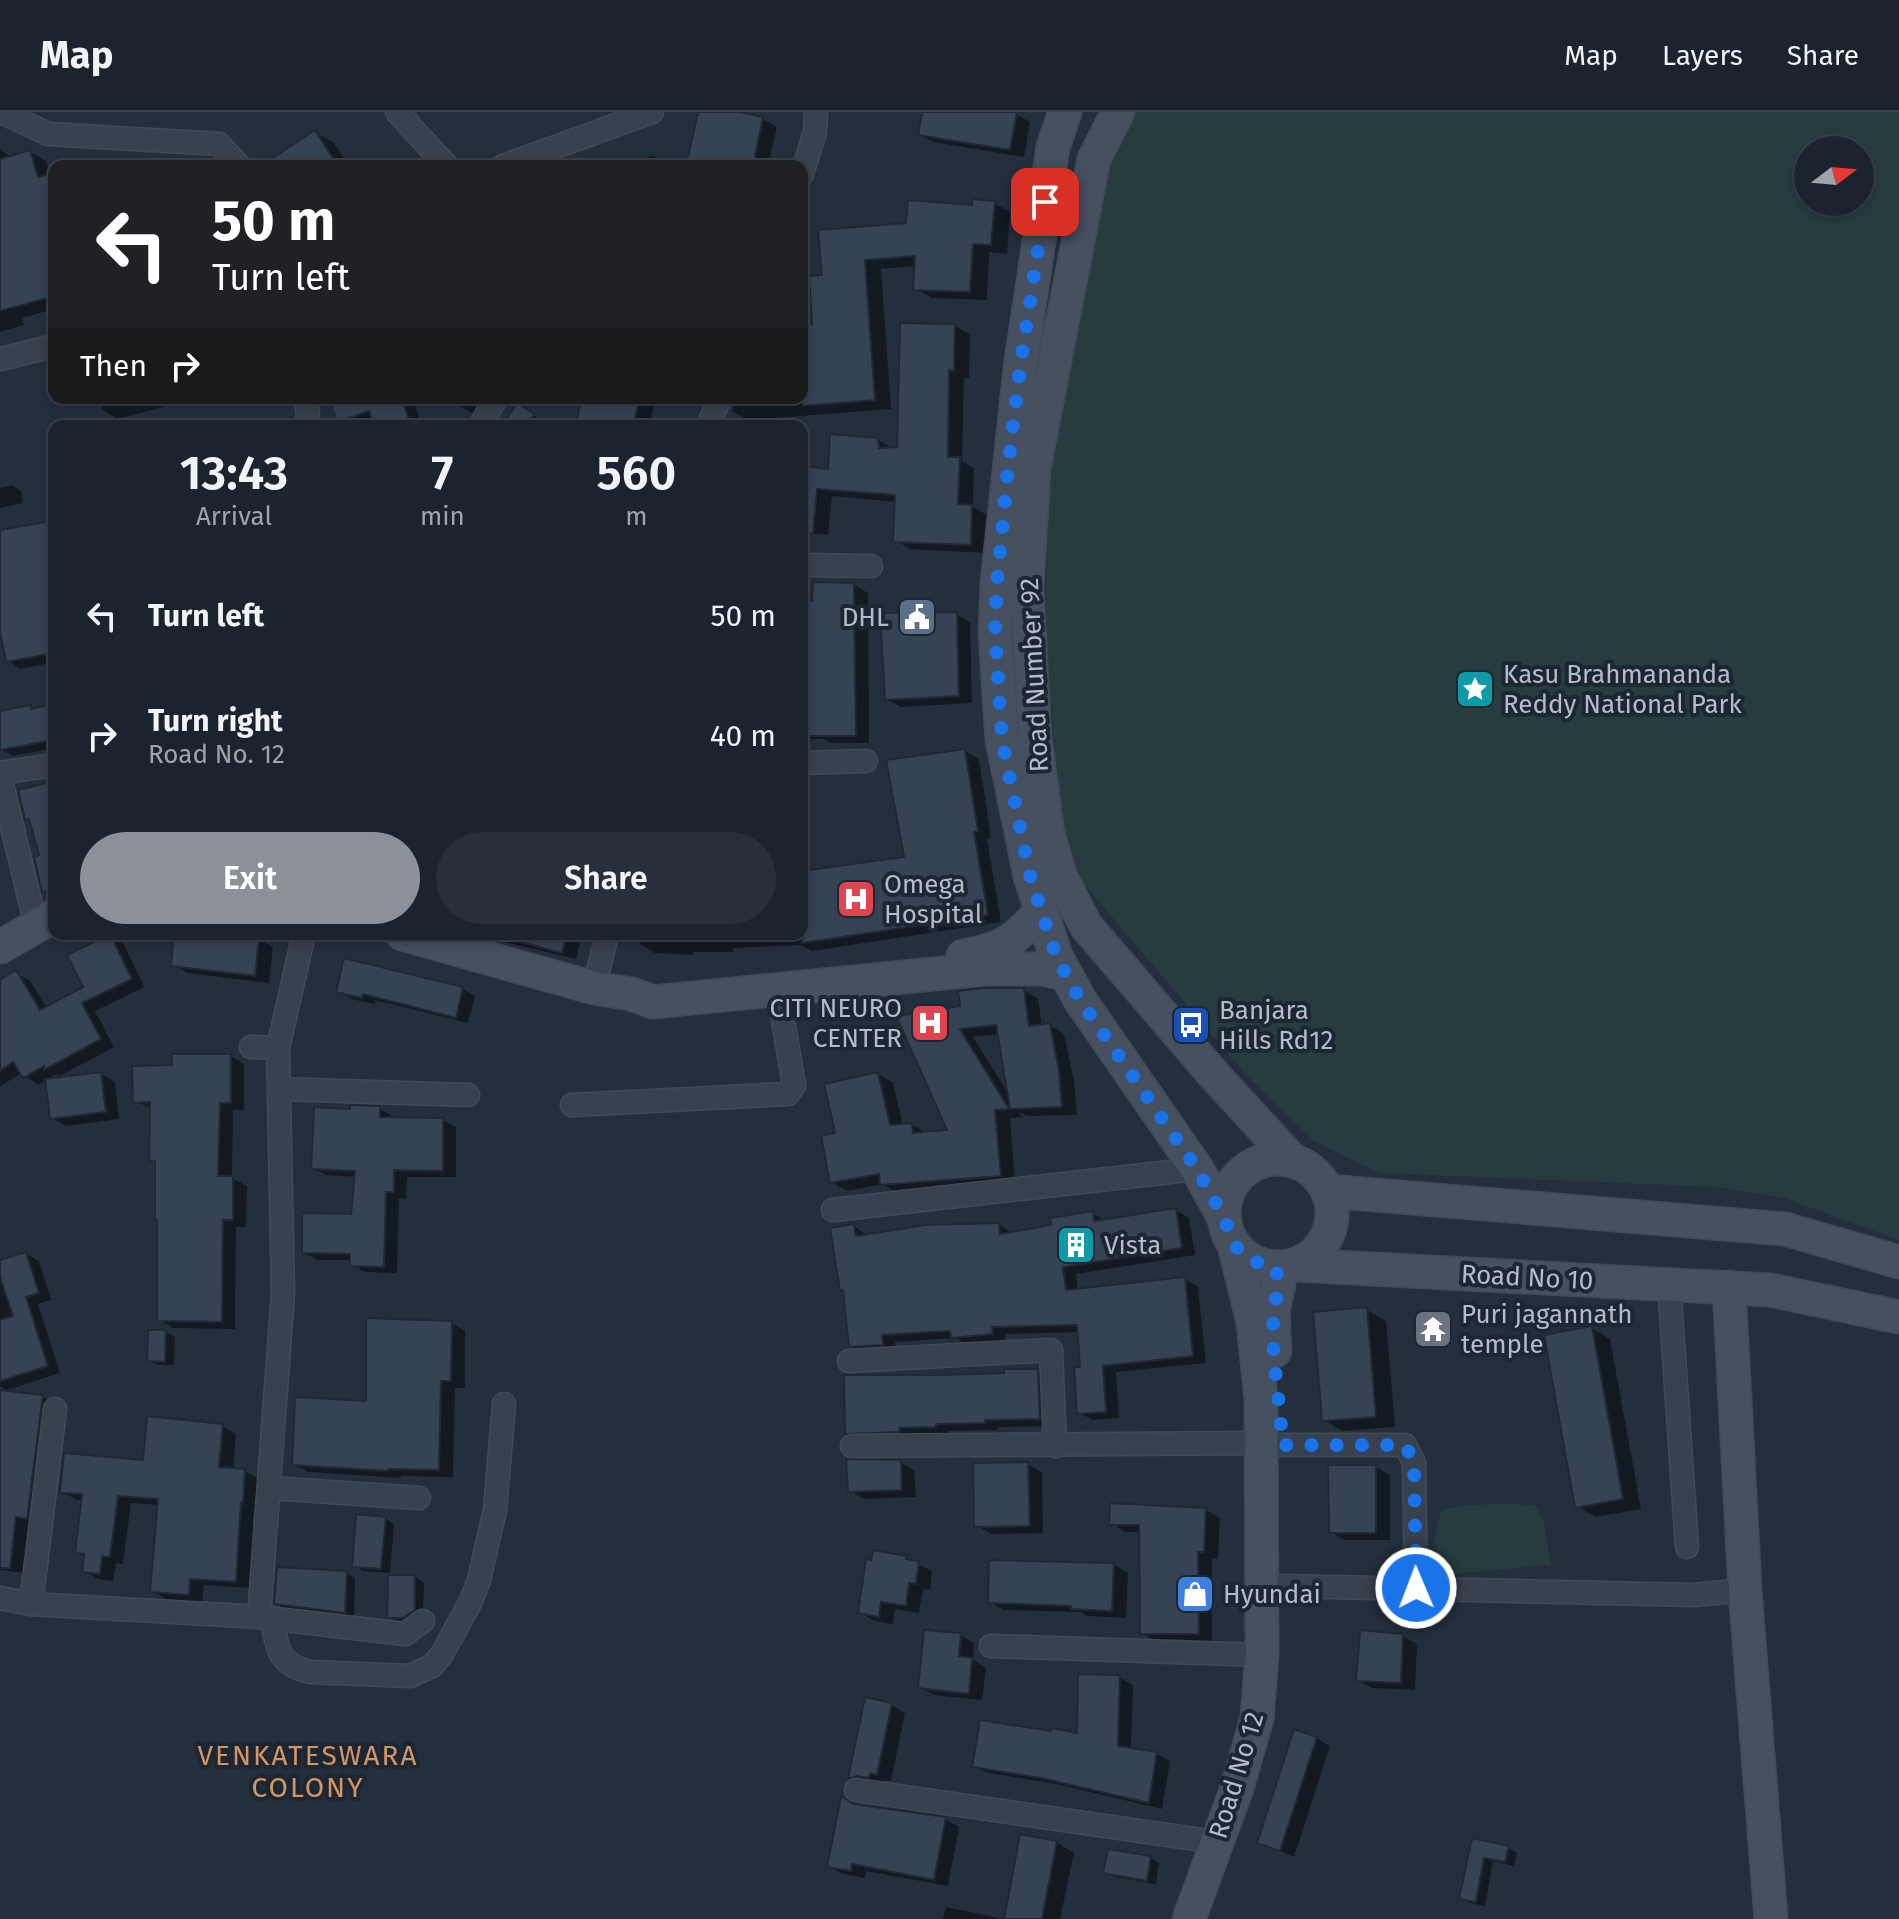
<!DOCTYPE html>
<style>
body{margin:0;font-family:"Fira Sans",sans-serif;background:#282f3a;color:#f1f3f6;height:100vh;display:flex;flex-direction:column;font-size:30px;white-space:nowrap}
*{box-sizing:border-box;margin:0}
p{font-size:26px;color:#a0a4aa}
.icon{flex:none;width:44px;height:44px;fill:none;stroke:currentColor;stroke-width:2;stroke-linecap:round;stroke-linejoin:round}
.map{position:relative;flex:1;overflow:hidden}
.details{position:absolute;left:48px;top:308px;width:760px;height:520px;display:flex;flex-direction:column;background:#1b232e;border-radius:16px;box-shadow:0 4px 12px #0003,0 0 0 2px #39404a}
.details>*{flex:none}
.banner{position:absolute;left:48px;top:48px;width:760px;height:244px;border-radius:16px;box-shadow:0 4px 12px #0003,0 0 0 2px #39404a;background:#202124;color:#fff;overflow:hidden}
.needle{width:52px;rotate:74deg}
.fabs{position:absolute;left:1794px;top:24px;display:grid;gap:16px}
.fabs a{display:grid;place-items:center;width:80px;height:80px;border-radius:50%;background:#1b232e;box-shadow:0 4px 12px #0003,0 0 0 2px #39404a;font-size:40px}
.pin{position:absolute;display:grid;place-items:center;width:68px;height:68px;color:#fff;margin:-34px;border-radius:16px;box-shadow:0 4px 12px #0006}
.me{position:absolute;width:88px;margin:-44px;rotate:359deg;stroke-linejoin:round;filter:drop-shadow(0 0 6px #0008)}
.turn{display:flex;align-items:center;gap:28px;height:168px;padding:0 32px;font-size:36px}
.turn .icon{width:104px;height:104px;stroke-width:2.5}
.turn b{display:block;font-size:56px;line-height:68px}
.then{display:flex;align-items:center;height:76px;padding:0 32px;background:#0003;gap:16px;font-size:30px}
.eta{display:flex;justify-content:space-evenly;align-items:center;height:136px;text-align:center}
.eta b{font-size:48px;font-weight:600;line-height:56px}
.primary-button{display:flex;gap:16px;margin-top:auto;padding:16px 32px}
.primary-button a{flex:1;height:92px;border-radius:48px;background:#8c9099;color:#fff;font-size:32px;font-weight:600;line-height:92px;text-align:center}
.primary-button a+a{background:#282f3a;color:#f1f3f6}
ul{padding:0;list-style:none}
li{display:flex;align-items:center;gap:24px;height:120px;padding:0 32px}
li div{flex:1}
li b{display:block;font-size:30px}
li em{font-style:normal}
header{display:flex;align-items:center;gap:48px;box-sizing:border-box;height:112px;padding:0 40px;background:#1b232e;border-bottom:2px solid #39404a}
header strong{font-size:38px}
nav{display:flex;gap:44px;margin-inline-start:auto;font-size:28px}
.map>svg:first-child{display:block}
.green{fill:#263c3f;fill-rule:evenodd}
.shadow{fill:#0007;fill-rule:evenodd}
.building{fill:#364354;stroke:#1f2835;stroke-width:2}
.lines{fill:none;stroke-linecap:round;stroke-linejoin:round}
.street-casing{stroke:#414a57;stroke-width:25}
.secondary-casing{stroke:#414a57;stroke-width:35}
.street{stroke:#38414e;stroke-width:22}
.secondary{stroke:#465061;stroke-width:32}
.route{stroke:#1a73e8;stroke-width:14;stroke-dasharray:0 25.2}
.labels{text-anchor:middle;stroke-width:8;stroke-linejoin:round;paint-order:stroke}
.poi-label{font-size:26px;fill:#b4bcc9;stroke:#1d2633;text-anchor:start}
.street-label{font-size:26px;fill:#b4bcc9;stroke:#1d2633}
.neighbourhood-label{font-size:28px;letter-spacing:2px;fill:#d59563;stroke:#1d2633}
</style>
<header>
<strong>Map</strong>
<nav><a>Map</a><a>Layers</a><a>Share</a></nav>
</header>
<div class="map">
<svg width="1899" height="1807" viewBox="0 0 1899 1807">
<rect width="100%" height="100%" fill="#242f3e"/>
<path class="green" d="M1136 0H1899V1128L1782 1085 1714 1075 1380 1061 1314 1029 1250 967 1082 770 1064 717 1055 644 1045 510 1049 371 1105 49ZM1808 38H1860V90H1808Z
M1508 1392 1535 1393 1543 1408 1551 1453 1450 1462 1433 1431 1441 1399 1463 1393Z"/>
<path class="shadow" d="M700 0H731L762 7 777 15 768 54H688Z
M924 0 1016 2 1030 10 1024 45 934 30 920 22Z
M315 20 334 31 349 54H265Z
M0 38 12 45 30 40 46 49 50 64 54 63V197L22 206 24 213 0 220Z
M653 43 668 54H630Z
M994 91 1010 100 1007 142 989 140 987 188 932 186 915 176 916 154 881 157 891 297 748 308 732 299 736 286H802V215L815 214 824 165 908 112Z
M955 214 970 223 969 266H964L962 349 974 356 973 395 987 403 986 441 910 437 895 428 897 390 832 384 828 423 802 420V356L829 359 878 328 894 337H899Z
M100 286H162L164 295 117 307 103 298Z
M208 286H247L220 293Z
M331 286H401L415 294 422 314H341Z
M451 286H500L488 302 472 301 452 290Z
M597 286H655L650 314H591Z
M531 302 547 312 546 314H505Z
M12 373 21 379 23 391 0 396V376Z
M50 411 54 413V550L21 557 8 549 0 513V421Z
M854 473 868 481 869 631H831L824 627H802V491H814Z
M956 502 970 510 972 591 901 595 887 587Z
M54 593V639L50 637 13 644 1 637 0 601Z
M965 639 979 647 991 726 987 727 1001 810 812 839 801 833 733 836V840H693V843L655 841 640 832 641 822H802V761L906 746Z
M802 691 805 693 808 733H802Z
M176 822H218L259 827 273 835 269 871 187 861 173 852Z
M470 822H582L576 847Z
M110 824 124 832 144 875 95 899 114 935 60 964 56 962 38 973 22 961 0 974V870L16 861 30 869 47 896 85 876Z
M463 877 475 884 468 911 375 888V892L351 887 339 879Z
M1023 878 1038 887 1042 914 1049 913 1064 922 1074 969 1077 1003 1027 1004 1019 1000 1022 1005 1010 1006 1015 1072 897 1081 882 1072 847 1079 832 1070 837 1023 878 962 893 971 903 1014 912 1013 927 1021 950 1019 899 906 962 896ZM1000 922 1010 984 973 925Z
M230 944 244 952V998H233L232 1066 247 1074 246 1115H236L235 1217 173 1216 159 1208 157 1051 151 1048 152 997 135 989 174 955Z
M101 962 115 970 119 1007 66 1014 52 1006Z
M379 996 392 1004V1007L443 1008 456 1015V1065H407L406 1087 399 1086 397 1161 365 1160 352 1153V1148H317L304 1140 353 1104 357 1065 326 1063 313 1056 316 997Z
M1176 1098 1189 1106 1195 1143 1076 1162 1078 1179 1184 1167 1198 1175 1206 1251 1116 1260 1119 1306 1092 1308 1079 1300 1082 1256 1079 1220 1005 1222V1229L966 1232 956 1226 895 1230 896 1240 864 1242 851 1234 845 1180 842 1177 854 1114 868 1124 999 1113 1012 1120 1054 1115 1092 1101 1106 1109Z
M26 1142 39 1149 51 1188 38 1192 60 1261 7 1278 0 1274V1150Z
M1367 1198 1386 1209 1395 1315 1343 1319 1324 1308Z
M451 1211 465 1219V1276H455L453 1365 401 1364V1366L308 1360 294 1352 368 1291Z
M1591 1216 1610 1227 1641 1397 1596 1405 1577 1394Z
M166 1220 175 1225 174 1253H158L149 1248Z
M1037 1259 1051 1267 1053 1314 998 1315V1318L949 1319V1322L861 1329 847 1321 946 1265Z
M0 1280 43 1285 57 1293 24 1461 0 1458Z
M222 1314 236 1322 233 1358 245 1359 259 1367 257 1398H254L250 1476 204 1473 202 1490 166 1487 152 1479 159 1393 131 1391 123 1452 116 1451 113 1469 98 1467 84 1459 86 1445 77 1440 83 1388H76L62 1379 145 1350Z
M900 1350 914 1358 916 1385 864 1387 850 1379Z
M1028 1352 1042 1360 1043 1421 991 1422 976 1413Z
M1376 1355 1390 1363V1428H1345L1331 1420Z
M1206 1398 1220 1406 1218 1447 1212 1446V1529H1156L1142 1521 1141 1420H1125L1111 1411Z
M385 1406 394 1412 390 1461 363 1459 354 1453Z
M906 1446 932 1459 930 1478 923 1477 919 1501 895 1497 893 1512 874 1509 860 1500Z
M1114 1453 1128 1461 1126 1506 1087 1504 1081 1500 1004 1498 990 1490Z
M346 1461 355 1466 354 1505 285 1497 276 1491Z
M415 1465 424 1471 423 1503 413 1510H398L389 1505Z
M960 1523 974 1531 973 1548 986 1556 982 1588 934 1583 920 1575Z
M1403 1524 1417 1532 1415 1578 1372 1576 1358 1568Z
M1119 1565 1133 1573 1131 1638 1157 1642 1170 1649 1162 1697 1056 1672 988 1661 975 1654 1079 1623Z
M891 1593 905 1601 891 1669 884 1668 883 1672 864 1674 850 1666Z
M1316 1626 1330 1634 1294 1745 1260 1730Z
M854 1694 945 1707 959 1715 948 1774 866 1759 865 1766 843 1762 829 1754Z
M1474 1729 1508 1736 1517 1741 1514 1754 1493 1749 1485 1794 1470 1791 1462 1786Z
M1056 1730 1074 1741 1060 1807H1006Z
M1151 1746 1159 1751 1156 1772 1114 1765 1106 1760Z
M946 1795 1004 1807H943Z"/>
<path class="building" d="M698 0H740L763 5 753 54H686Z
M922 0H1017L1010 38 918 23Z
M315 18 338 54H261Z
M30 38 38 65 54 61V173L48 174 51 185 0 199V47Z
M973 87 995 89 991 133 973 132 970 180 913 178 915 144 865 148 875 288 802 294V213L812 212 809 164 822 163 818 118 906 111 908 88 972 93Z
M900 211 955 212 954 259 949 258 948 345H960L958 392 972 393 971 433 893 430 895 383 817 377 813 422 802 421V354L828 357 830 322 878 326 879 336 897 335Z
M329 286H402L411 314H374L369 299 337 310Z
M581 286H639L634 314H576Z
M517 291 534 302 527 314H502Z
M51 409 54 428V495L49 496 54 518V541L6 550 0 520V418Z
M813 470 854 471 856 624H802V489H812Z
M957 500 959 584 885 588 880 501Z
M54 592V628L0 638V599L31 593V597Z
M965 637 978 719 974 720 988 803 802 831V759L904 745 886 648Z
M54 669V778L42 780 34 745 39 743 29 707 25 708 18 678Z
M110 822 132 867 82 891 101 927 44 958V954L23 966 13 950 0 959V868L16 858 40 898 83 875 67 843Z
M174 822H235L259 825 255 864 171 854Z
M511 822H567L562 841 510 827Z
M344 846 463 875 456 906 363 882 362 886 336 880Z
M985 876H1024L1029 914 1050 911 1059 959 1062 995 1010 997 996 913 960 917 1009 997 995 998 1001 1064 880 1073 879 1062 830 1071 821 1024 835 1021 824 972 878 960 890 1013 912 1011 913 1021 947 1018 896 904 960 894 958 879Z
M172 942H231V991H220L218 1064H233V1108H223L222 1210 157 1209V1108H155V1049H149L150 990 133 991 132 954 172 953Z
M101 960 106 1000 50 1007 45 967Z
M350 993 380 994V1005L443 1006V1059L394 1058V1080H386L384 1155 350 1154V1142L302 1141V1101L351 1102 355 1059 311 1057 314 995 350 997Z
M1176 1096 1182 1136 1063 1155 1066 1178 1185 1165 1193 1244 1103 1254 1106 1300 1077 1302 1074 1255H1080L1077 1213 992 1215 993 1222 951 1226 950 1219 882 1223 883 1233 849 1235 843 1178 840 1179 830 1116 854 1112 856 1124 925 1113 999 1111 1000 1122 1051 1113 1050 1106 1093 1099 1094 1109Z
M26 1140 39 1181 26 1185 48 1254 0 1269V1208L13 1204 0 1165V1148Z
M1367 1195 1376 1305 1322 1309 1313 1200Z
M366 1206 452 1209 451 1269H441L439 1358 388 1357V1359L292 1353 295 1285 366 1289Z
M1592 1214 1623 1387 1575 1396 1544 1223Z
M148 1218H166L165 1250 147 1249Z
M1004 1257H1038L1040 1307 985 1308V1311L936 1312V1315L899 1316 900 1320 845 1322 844 1263H946L1004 1261Z
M0 1278 43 1283 27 1407 16 1405 10 1456H0Z
M147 1304 223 1312 219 1355 245 1357 243 1392 241 1391 236 1470 190 1467 189 1483 150 1480 158 1387 118 1384 110 1445 102 1444 100 1462 82 1460 84 1442 75 1441 82 1382 60 1381 64 1341 143 1348Z
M846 1347 901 1348 902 1378 848 1380Z
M1028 1350 1030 1414 974 1415 973 1351Z
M1328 1353H1376V1421H1329Z
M1110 1391 1206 1396 1204 1440H1198L1199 1522H1140L1139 1413H1109Z
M356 1402 386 1405 381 1457 352 1455Z
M873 1438 907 1444 906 1447 919 1449 916 1472 909 1471 906 1494 881 1490 879 1505 858 1501 866 1447 871 1448Z
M989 1448 1114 1451 1112 1499 1071 1497V1494L988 1491Z
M277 1455 347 1459 345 1501 274 1492Z
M388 1463H415V1498L403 1506H387Z
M924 1518 961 1521 959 1544 972 1546 969 1582 918 1576Z
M1360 1518 1403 1522 1401 1571 1356 1569Z
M1078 1562 1120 1563 1118 1634 1157 1640 1149 1691 1041 1666 972 1655 980 1608 1051 1619 1052 1616 1077 1621Z
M865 1585 892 1591 877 1663 870 1661 869 1666 857 1664 848 1667Z
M1294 1617 1317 1625 1280 1739 1257 1731Z
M841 1684 854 1692 946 1705 934 1768 852 1752 851 1759 827 1755Z
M1020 1722 1057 1729 1042 1807H1004Z
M1472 1726 1509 1734 1505 1750 1484 1746 1476 1790 1459 1787Z
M1108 1737 1151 1744 1147 1769 1103 1761Z"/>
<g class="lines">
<g class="street-casing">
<path id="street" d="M1 0 48 22 219 32 239 54
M397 0 447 54
M503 54 652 0
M802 62 815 20 816 0
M0 247 54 234
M304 286 308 300 306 314
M480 314 496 286
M708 314 720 286
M802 453 871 454
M802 651 866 649
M0 661 54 653
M0 664 36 814
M594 876 607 822
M251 935 278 936
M279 977 468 983
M572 993 788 982 794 973 778 879
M833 1098 1197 1057
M1669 1172 1687 1435
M849 1249 1051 1238 1055 1334
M1282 1333H1405L1414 1350 1416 1476
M852 1334 1261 1331
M270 1376 419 1386
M1282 1474 1694 1483 1745 1478
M0 1486 31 1492 259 1505 405 1522 423 1509
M31 1492 55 1297
M259 1505 283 1181 278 936 304 822
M272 1506C277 1536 278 1553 310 1560L410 1564 432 1554 442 1542 471 1489 479 1468 495 1398 504 1292
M991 1534 1262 1543
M856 1678 1216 1730"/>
</g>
<g class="secondary-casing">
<path id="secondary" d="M1065 0 1053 35 1020 256 997 471 995 520 1002 628 1030 764 1056 844 1080 888 1197 1057 1225 1108
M1118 0 1094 47 1034 357 1027 477 1035 626 1048 722 1061 765 1086 814 1214 963 1294 1050
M402 822 594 876 631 882 653 890 984 857H1042L1066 862
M0 835 54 804
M963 844C1002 837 1016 829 1041 798
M1224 1101a54 54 0 1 1 108 0a54 54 0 1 1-108 0Z
M1327 1079 1785 1117 1899 1150
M1296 1153 1770 1178 1899 1205
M1729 1175 1745 1478 1771 1807
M1275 1239 1273 1199 1279 1172 1276 1156
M1189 1807 1237 1676 1257 1606 1262 1543 1261 1287 1253 1210 1234 1133"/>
</g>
<use href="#street" class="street"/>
<use href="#secondary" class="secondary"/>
</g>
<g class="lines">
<path class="route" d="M1045 90 1020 256 1008 356 997 471 995 520 1002 628 1030 764 1056 844 1080 888 1197 1057 1225 1108 1234 1133 1253 1149 1276 1156C1280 1177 1273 1197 1273 1218 1273 1257 1281 1294 1282 1333H1405L1414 1350 1416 1476"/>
</g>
<defs>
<g id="civic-square" transform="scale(2)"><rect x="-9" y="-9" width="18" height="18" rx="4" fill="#5c6f8a" stroke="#1d2633"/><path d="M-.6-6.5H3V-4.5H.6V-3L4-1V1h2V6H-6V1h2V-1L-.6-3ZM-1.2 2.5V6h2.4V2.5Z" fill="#fff"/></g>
<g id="sight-square" transform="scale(2)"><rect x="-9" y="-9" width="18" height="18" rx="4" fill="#0f9aa8" stroke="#1d2633"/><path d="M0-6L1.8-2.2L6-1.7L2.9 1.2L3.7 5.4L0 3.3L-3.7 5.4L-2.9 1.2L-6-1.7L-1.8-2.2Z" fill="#fff"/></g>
<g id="hospital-square" transform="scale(2)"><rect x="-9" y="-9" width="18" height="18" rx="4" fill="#e0444e" stroke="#1d2633"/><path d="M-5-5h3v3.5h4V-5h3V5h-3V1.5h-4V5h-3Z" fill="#fff"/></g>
<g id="bus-square" transform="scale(2)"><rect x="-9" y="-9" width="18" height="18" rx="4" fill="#1a4fb4" stroke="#1d2633"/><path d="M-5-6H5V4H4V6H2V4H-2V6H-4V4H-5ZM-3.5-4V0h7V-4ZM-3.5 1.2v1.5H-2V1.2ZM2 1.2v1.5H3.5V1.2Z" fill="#fff"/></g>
<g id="building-square" transform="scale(2)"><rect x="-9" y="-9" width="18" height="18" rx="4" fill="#0f9aa8" stroke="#1d2633"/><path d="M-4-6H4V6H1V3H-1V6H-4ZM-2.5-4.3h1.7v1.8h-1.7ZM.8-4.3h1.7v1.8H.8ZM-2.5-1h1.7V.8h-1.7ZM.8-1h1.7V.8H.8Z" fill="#fff"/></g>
<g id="temple-square" transform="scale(2)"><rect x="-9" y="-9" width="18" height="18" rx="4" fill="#6b7280" stroke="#1d2633"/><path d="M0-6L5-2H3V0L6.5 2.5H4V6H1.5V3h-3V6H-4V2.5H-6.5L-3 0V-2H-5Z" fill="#fff"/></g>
<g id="shop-square" transform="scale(2)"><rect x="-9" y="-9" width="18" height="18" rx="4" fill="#3f7fe0" stroke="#1d2633"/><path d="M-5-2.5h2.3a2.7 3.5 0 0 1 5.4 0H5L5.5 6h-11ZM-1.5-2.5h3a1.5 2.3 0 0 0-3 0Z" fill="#fff"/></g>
</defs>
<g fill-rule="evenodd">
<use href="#civic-square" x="917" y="505"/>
<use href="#sight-square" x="1475" y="577"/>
<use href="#hospital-square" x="856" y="787"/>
<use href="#hospital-square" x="930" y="911"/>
<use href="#bus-square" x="1191" y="913"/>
<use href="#building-square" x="1076" y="1133"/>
<use href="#temple-square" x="1433" y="1217"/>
<use href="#shop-square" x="1195" y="1482"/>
</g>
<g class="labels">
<g class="poi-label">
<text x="889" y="514" text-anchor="end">DHL</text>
<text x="1503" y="571">Kasu Brahmananda<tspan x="1503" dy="30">Reddy National Park</tspan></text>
<text x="884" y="781">Omega<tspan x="884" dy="30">Hospital</tspan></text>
<text x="902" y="905" text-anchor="end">CITI NEURO<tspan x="902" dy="30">CENTER</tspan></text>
<text x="1219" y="907">Banjara<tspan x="1219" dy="30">Hills Rd12</tspan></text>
<text x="1104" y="1142">Vista</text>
<text x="1461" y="1211">Puri jagannath<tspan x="1461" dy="30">temple</tspan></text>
<text x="1223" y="1491">Hyundai</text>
</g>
<g class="street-label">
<text transform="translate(1034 563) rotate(-93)" y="9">Road Number 92</text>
<text transform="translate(1527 1165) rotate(3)" y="9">Road No 10</text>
<text transform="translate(1236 1663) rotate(-73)" y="9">Road No 12</text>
</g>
<g class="neighbourhood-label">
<text x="308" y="1653">VENKATESWARA<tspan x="308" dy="32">COLONY</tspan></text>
</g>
</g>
</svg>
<div class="fabs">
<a><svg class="needle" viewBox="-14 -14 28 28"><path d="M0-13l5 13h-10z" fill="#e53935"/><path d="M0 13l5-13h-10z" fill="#a0a4aa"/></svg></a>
</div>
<div class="pin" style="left:1045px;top:90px;background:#d93025"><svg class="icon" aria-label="arrive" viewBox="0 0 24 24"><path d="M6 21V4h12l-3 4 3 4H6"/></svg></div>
<svg class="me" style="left:1416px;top:1476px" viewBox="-20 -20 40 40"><circle r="17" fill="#1a73e8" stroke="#fff" stroke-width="3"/><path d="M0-11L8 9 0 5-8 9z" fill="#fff"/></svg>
<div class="banner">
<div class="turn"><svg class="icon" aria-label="left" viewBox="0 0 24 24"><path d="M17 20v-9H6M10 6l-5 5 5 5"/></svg><div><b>50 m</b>Turn left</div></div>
<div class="then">Then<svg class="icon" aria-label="right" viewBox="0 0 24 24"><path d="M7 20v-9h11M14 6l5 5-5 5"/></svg></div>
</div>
<section class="details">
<div class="eta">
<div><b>13:43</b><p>Arrival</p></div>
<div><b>7</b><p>min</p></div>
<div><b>560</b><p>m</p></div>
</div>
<ul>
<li><svg class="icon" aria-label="left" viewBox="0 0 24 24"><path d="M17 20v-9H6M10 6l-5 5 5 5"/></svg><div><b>Turn left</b></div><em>50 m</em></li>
<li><svg class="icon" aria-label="right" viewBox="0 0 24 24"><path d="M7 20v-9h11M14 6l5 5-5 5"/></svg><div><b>Turn right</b><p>Road No. 12</p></div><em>40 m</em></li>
</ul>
<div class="primary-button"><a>Exit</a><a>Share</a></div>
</section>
</div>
